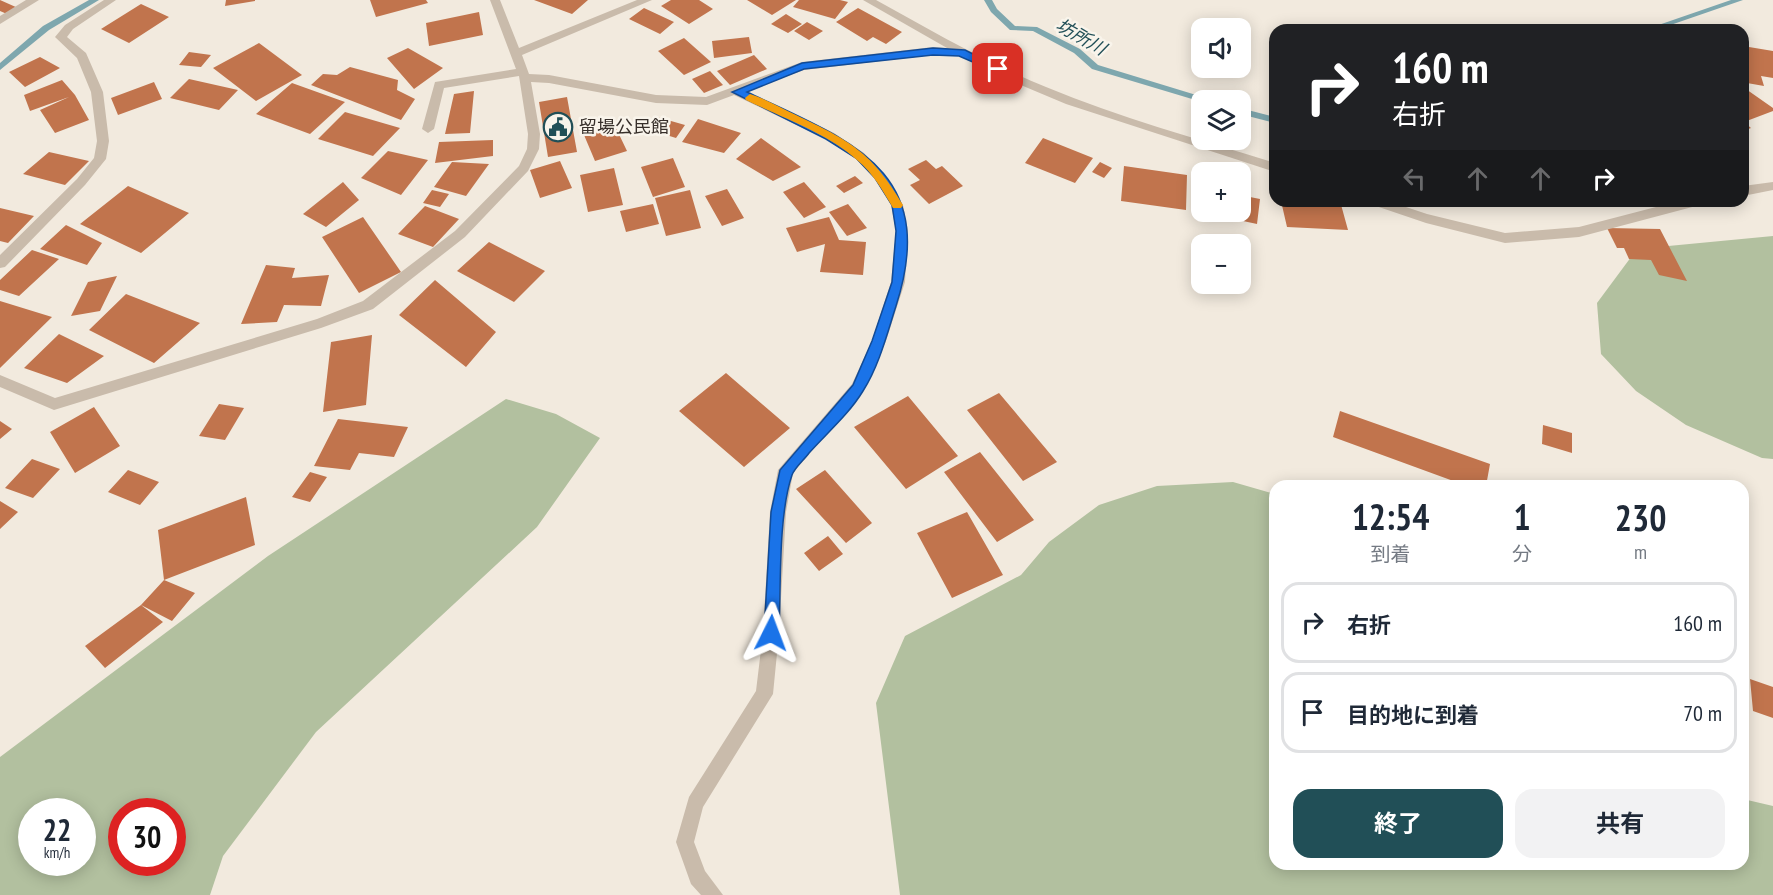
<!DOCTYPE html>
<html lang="ja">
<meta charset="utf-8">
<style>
body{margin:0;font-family:"PT Sans Narrow","Noto Sans JP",sans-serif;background:#f2f2f3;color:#1f2937;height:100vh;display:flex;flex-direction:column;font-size:22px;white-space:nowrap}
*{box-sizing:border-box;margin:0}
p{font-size:20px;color:#747a83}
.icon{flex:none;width:33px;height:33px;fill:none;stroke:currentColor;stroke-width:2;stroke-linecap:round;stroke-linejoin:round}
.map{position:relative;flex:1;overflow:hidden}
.sheet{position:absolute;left:1269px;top:480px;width:480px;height:390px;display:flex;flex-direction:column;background:#fff;border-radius:18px;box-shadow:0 3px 15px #0003}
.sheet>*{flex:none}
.top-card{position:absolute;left:1269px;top:24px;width:480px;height:183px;border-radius:18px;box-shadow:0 3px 15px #0003;background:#202124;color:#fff;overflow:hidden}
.tools{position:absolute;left:1191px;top:18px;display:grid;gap:12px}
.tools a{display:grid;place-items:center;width:60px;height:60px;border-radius:12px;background:#fff;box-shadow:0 3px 15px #0003;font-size:30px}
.speed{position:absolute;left:18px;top:798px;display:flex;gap:12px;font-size:30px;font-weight:700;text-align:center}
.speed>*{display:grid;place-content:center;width:78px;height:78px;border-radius:50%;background:#fff;box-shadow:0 3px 15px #0003;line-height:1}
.speed small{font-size:15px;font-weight:400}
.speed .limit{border:9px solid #d22;background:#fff;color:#111}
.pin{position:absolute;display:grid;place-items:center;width:51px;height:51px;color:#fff;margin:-26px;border-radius:12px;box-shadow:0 3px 9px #0006}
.me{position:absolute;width:66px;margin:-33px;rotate:3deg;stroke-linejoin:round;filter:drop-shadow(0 0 4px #0008)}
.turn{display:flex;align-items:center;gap:21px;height:126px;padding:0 24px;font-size:27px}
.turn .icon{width:78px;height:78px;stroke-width:2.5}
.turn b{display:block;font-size:42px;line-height:51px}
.lanes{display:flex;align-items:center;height:57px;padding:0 24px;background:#0003;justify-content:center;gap:30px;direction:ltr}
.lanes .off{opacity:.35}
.eta{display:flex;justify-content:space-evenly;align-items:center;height:102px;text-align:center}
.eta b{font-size:36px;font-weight:700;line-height:42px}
.primary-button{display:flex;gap:12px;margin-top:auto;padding:12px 24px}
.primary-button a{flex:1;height:69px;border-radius:18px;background:#214f57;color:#fff;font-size:24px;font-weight:700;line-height:69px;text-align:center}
.primary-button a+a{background:#f2f2f3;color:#1f2937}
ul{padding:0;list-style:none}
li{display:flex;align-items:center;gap:18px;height:81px;margin:0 12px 9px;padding:0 12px;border:3px solid #e0e1e3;border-radius:18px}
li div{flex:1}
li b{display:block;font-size:22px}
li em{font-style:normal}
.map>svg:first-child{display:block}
.green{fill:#b2c09f;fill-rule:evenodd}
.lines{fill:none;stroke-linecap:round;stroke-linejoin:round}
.stream{fill:#7ea7ae;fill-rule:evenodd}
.building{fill:#c1744d}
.minor{fill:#c9bbab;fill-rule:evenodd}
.route{fill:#1a73e8;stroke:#114b97;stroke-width:1.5}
.slow{fill:#f59e0b}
.labels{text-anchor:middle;stroke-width:5;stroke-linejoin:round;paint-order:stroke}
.far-water-label{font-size:18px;font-style:italic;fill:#214f57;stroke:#f9f4eb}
.far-poi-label{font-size:18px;fill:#372f2a;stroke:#f9f4eb;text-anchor:start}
</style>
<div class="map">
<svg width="1773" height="895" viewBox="0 0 1773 895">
<rect width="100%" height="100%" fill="#f2eade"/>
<path class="green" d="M1773 236V459L1762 458 1686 425 1636 391 1601 354 1597 303 1637 249Z
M506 399 556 414 600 438 537 527 316 732 223 856 210 895H0V757L268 556ZM32 812H82V862H32ZM122 812H172V862H122Z
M1233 482 1275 494V864H1743V799L1773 806V895H900L876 703 905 636 1021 575 1049 542 1099 505 1157 486Z"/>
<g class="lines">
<path class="stream" d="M89 0H99L49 30 0 70V63L43 26Z
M984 0H992L997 9 1015 26 1037 27 1080 49 1098 65 1206 98 1207 100H1202V102L1092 69 1074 53 1033 31 1010 30 991 12Z
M1731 0H1743L1656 30H1644Z
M1240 108 1275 117V123L1240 114Z"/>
</g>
<path class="building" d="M0 0 18 8 7 14 0 11Z
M226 0H255V1L225 6Z
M370 0H426L428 3 376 17Z
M534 0H588L572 14Z
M671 0H699L713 9 689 24 661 6Z
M747 0H796L772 15Z
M799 0H840L848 2 835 19 793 7Z
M141 4 169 17 129 43 101 29Z
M644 8 674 22 660 34 629 19Z
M858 8 902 32 886 44 873 37 867 41 836 22Z
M479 12 483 35 429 46 426 23Z
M786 14 802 24 788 33 771 24Z
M807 22 823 31 809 40 794 31Z
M749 37 752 53 714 58 712 41Z
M684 38 711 62 684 75 658 51Z
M259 43 302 75 256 101 213 68Z
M1743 46 1773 51V78L1761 76 1764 86 1747 83 1743 68Z
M408 48 443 68 414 89 387 58Z
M189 52 211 55 201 67 179 65Z
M754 55 767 69 730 85 717 71Z
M40 57 60 68 25 87 9 72Z
M350 67 398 80 397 90 415 99 401 120 311 85 323 74 337 75Z
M710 71 723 85 704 93 692 79Z
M189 79 238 90 219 110 170 98Z
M62 80 75 95 89 120 55 133 40 110 69 97 30 111 24 95Z
M154 82 162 99 118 115 111 98Z
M292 83 345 102 310 134 256 114Z
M1743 87 1773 108V111L1744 122 1751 128 1743 131Z
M474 91 470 133 445 134 454 94Z
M567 97 577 152 548 157 539 102Z
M345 112 400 128 373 156 318 139Z
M657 117 685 125 676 138 647 129Z
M698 119 741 133 724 153 682 142Z
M615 126 627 151 595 161 584 135Z
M761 138 801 167 773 181 736 159Z
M1043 138 1093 158 1075 183 1025 163Z
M493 140V156L435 163 439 142Z
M388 151 428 160 401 195 361 178Z
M49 152 89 161 65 185 23 174Z
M673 158 685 187 653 197 641 167Z
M926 160 936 169 942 166 963 186 929 204 910 185 920 180 908 169Z
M560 161 572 188 540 198 530 170Z
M452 162 489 164 466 196 434 187Z
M1100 162 1112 168 1104 178 1092 172Z
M1124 166 1187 175 1186 210 1121 201Z
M614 168 623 205 588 212 580 175Z
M855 176 863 183 844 193 836 186Z
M343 182 359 200 326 227 303 214Z
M804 182 826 207 804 218 783 192Z
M128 186 189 213 141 253 80 224Z
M727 189 744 218 722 226 705 196Z
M432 190 449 194 440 207 423 203Z
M690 190 701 228 666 236 655 198Z
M1240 195 1260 199 1257 224 1206 213 1207 212H1240Z
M1281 201H1340L1348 230 1287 227Z
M653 204 659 224 626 232 620 211Z
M848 204 867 228 847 236 829 212Z
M425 206 459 219 433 247 398 234Z
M0 208 34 216 8 243 0 241Z
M363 217 401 272 359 293 322 237Z
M829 217 839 240 866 242 863 275 820 272 825 244 797 252 786 228Z
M66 225 102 243 87 265 40 249Z
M1607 228 1660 229 1687 281 1659 275 1651 260 1629 259 1624 248H1617Z
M489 242 545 271 514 302 457 271Z
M32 250 59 259 19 296 0 290V280Z
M266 265 295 268 292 278 329 275 321 306 284 305 277 322 241 324Z
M117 276 100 311 71 316 88 282Z
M435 280 496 332 466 367 399 315Z
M126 294 200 323 154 363 89 330Z
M0 301 52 317 0 368Z
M59 334 104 356 67 383 24 368Z
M372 335 366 405 323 412 331 342Z
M726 373 790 428 744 467 679 411Z
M999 393 1057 462 1023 481 967 410Z
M908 396 958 456 906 489 854 427Z
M219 404 244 408 225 440 199 436Z
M94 407 120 446 75 473 50 432Z
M1340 411 1490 464 1486 486H1467L1333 437Z
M338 419 408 427 394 457 359 453 350 470 314 466Z
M0 421 12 429 0 439Z
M1543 425 1572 433V453L1542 444Z
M980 452 1034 520 997 542 944 472Z
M32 459 60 469 33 498 5 488Z
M128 470 159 482 140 505 108 492Z
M825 470 872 523 846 543 796 489Z
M310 472 327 477 310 502 292 497Z
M246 497 255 545 164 580 195 593 172 621 141 605 163 622 105 668 85 646 141 605 164 580 158 530Z
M0 501 18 512 0 529Z
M967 512 1003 575 952 598 917 533Z
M828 536 843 554 819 571 804 553Z
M1750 679 1773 687V718L1753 711Z"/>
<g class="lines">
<path class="minor" d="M26 0H39L0 24V16Z
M104 0H116L73 29 67 37 86 53 103 92 109 141 106 159 85 185 5 267 0 268V255L77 179 94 158 97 141 91 92 77 58 55 37 65 25Z
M490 0H500L519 48 637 0H652L522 55 529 74 549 75 656 95 706 97 802 62 933 47 947 48 863 0H876C932 31 987 63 1046 87 1120 118 1199 139 1275 163V172L1066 104 1016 83 962 56 933 55 804 70 745 91 834 133 864 153 883 173 903 205 908 231 905 282 886 341 865 388 793 473 786 512 779 633 773 694 703 807 694 842 705 871 723 895H701L691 884 676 842 689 797 756 691 763 633 770 512 778 470 852 384 872 341 891 282 896 231 891 205 875 179 856 159 826 139 734 95 707 105 656 103 549 83 531 82 540 134 539 149 528 171 465 237 373 309 321 328 54 410 0 387V375L55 398 317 319 363 301 455 231 519 166 527 149 528 134 519 76 444 88 434 129 428 133 422 129 435 82 516 69Z
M1773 182V190L1743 196V186Z
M1368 201H1388L1427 214 1505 233 1579 227 1679 201H1702L1696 206 1579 237 1505 243 1426 223 1370 204Z"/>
</g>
<path class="route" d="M933 48 965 50 1003 69 998 73 959 56 933 55 804 69 747 92C850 141 940 169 896 306 887 334 879 366 863 391 849 414 827 433 809 453 804 460 795 467 792 475 778 516 781 588 779 633L777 638 771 641 766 638 764 633 771 512 780 470 853 385 872 341 892 282 896 231 892 205 875 178 856 158 826 139 732 92 802 63Z"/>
<path class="slow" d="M750 94C766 99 781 108 796 115 850 141 872 152 903 205L901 208H893C883 191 873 173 857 160 829 134 781 117 746 100L745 98Z"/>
<defs>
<g id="civic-ring" transform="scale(1.5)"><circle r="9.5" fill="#f9f4eb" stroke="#214f57" stroke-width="1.5"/><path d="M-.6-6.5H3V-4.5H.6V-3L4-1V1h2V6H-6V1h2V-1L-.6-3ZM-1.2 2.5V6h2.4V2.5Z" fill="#214f57"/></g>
</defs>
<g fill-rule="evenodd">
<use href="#civic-ring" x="558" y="127"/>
</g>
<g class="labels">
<g class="far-water-label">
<text transform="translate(1081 37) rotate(30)" y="6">坊所川</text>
</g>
<g class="far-poi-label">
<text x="579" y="133">留場公民館</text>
</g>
</g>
</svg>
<div class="tools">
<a><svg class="icon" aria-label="sound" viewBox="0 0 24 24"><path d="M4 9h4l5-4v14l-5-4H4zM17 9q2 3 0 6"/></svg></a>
<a><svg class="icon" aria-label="layers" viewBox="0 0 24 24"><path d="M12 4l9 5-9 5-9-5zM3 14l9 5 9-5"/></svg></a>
<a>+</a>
<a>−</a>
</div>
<div class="speed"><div>22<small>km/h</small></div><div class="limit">30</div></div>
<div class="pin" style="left:998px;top:69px;background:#d93025"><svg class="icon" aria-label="arrive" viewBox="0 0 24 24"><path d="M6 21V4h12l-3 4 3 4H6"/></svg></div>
<svg class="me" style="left:771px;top:633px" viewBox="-20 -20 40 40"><path d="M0-17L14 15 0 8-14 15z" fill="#1a73e8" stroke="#fff" stroke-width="4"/></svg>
<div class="top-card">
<div class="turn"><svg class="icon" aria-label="right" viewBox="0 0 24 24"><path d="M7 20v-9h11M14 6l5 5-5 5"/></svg><div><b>160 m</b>右折</div></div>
<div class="lanes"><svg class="icon off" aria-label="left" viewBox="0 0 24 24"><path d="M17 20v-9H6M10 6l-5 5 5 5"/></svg><svg class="icon off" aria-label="ahead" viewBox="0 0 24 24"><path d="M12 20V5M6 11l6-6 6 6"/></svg><svg class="icon off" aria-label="ahead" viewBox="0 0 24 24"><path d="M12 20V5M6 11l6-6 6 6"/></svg><svg class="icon" aria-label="right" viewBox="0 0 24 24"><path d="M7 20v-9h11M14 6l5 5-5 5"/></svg></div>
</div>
<section class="sheet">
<div class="eta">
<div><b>12:54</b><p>到着</p></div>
<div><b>1</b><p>分</p></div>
<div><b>230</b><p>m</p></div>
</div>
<ul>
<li><svg class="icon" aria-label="right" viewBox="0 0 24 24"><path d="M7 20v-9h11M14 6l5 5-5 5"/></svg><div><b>右折</b></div><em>160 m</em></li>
<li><svg class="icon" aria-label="arrive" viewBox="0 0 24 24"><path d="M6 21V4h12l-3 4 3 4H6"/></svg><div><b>目的地に到着</b></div><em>70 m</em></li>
</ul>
<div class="primary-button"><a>終了</a><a>共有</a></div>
</section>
</div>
